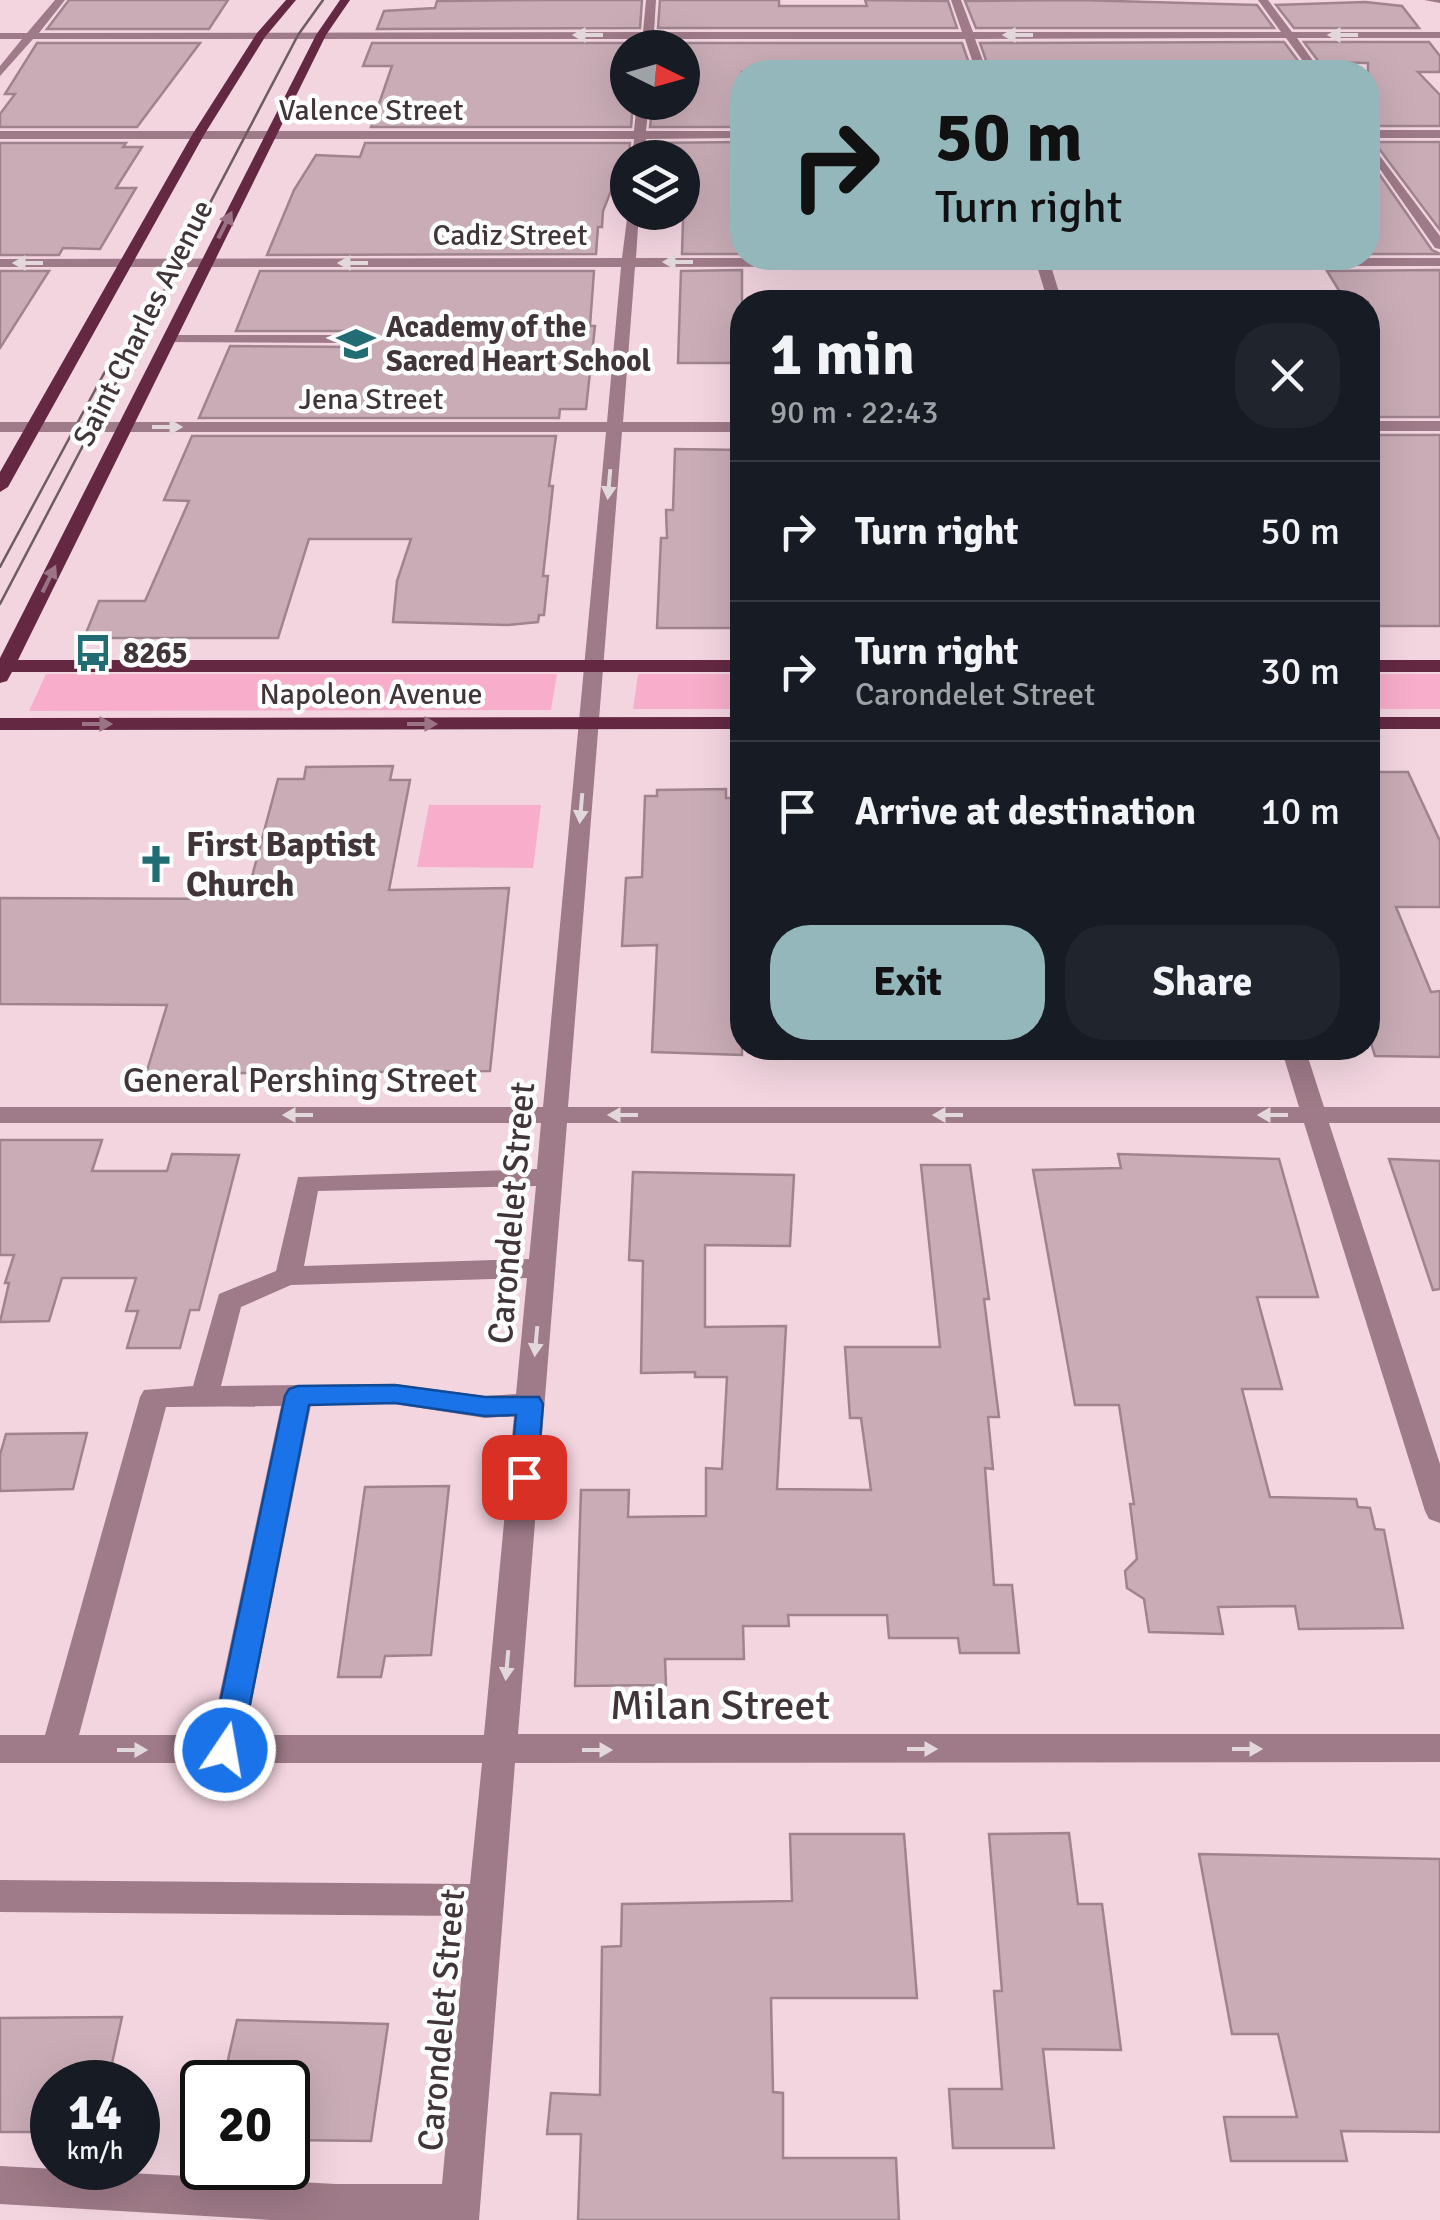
<!DOCTYPE html>
<meta charset="utf-8">
<style>
body{margin:0;font-family:Signika,sans-serif;background:#20242c;color:#f1f3f6;height:100vh;display:flex;flex-direction:column;font-size:38px;white-space:nowrap}
*{box-sizing:border-box;margin:0}
p{font-size:32px;color:#9ea1a6}
.icon{flex:none;width:55px;height:55px;fill:none;stroke:currentColor;stroke-width:2;stroke-linecap:round;stroke-linejoin:round}
.map{position:relative;flex:1;overflow:hidden}
.side{position:absolute;left:730px;top:290px;width:650px;height:770px;display:flex;flex-direction:column;background:#171b24;border-radius:40px;box-shadow:0 10px 40px #0002}
.side>*{flex:none}
.top-card{position:absolute;left:730px;top:60px;width:650px;height:210px;border-radius:40px;box-shadow:0 10px 40px #0002;background:#94b7bc;color:#111;overflow:hidden}
.needle{width:65px;rotate:95deg}
.tools{position:absolute;left:610px;top:30px;display:grid;gap:20px}
.tools a{display:grid;place-items:center;width:90px;height:90px;border-radius:50%;background:#171b24;box-shadow:0 10px 40px #0002;font-size:50px}
.speed{position:absolute;left:30px;top:2060px;display:flex;gap:20px;font-size:50px;font-weight:700;text-align:center}
.speed>*{display:grid;place-content:center;width:130px;height:130px;border-radius:50%;background:#171b24;box-shadow:0 10px 40px #0002;line-height:1}
.speed small{font-size:25px;font-weight:400}
.speed .limit{border:5px solid #111;border-radius:15px;background:#fff;color:#111}
.pin{position:absolute;display:grid;place-items:center;width:85px;height:85px;color:#fff;margin:-42px;border-radius:20px;box-shadow:0 5px 15px #0006}
.me{position:absolute;width:110px;margin:-55px;rotate:12deg;stroke-linejoin:round;filter:drop-shadow(0 0 8px #0008)}
.turn{display:flex;align-items:center;gap:35px;height:210px;padding:0 40px;font-size:45px}
.turn .icon{width:130px;height:130px;stroke-width:2.5}
.turn b{display:block;font-size:70px;line-height:85px}
.round{display:grid;place-items:center;flex:none;width:105px;height:105px;border-radius:40px;background:#20242c}
.head{display:flex;align-items:center;justify-content:space-between;height:170px;padding:0 40px}
h1{font-size:60px;font-weight:800;line-height:75px}
.primary-button{display:flex;gap:20px;margin-top:auto;padding:20px 40px}
.primary-button a{flex:1;height:115px;border-radius:40px;background:#94b7bc;color:#111;font-size:40px;font-weight:800;line-height:115px;text-align:center}
.primary-button a+a{background:#20242c;color:#f1f3f6}
ul{padding:0;list-style:none}
li{display:flex;align-items:center;gap:30px;height:140px;padding:0 40px;border-top:2px solid #363941}
li div{flex:1}
li b{display:block;font-size:38px}
li em{font-style:normal}
.map>svg:first-child{display:block}
.green{fill:#f8aeca}
.building{fill:#c9acb6;stroke:#9f848e;stroke-width:2.5}
.lines{fill:none;stroke-linecap:round;stroke-linejoin:round}
.minor{fill:#9f7a88;fill-rule:evenodd}
.major{fill:#642843;fill-rule:evenodd}
.tram{stroke:#6d5d63;stroke-width:2.5}
.oneway{fill:#e2d7db}
.oneway2{fill:#9a7385}
.route{fill:#1a73e8;stroke:#114b97;stroke-width:2.5}
.labels{text-anchor:middle;stroke-width:9;stroke-linejoin:round;paint-order:stroke}
.far-street-label{font-size:30px;fill:#413539;stroke:#fff}
.far-poi-label{font-size:30px;font-weight:bold;fill:#413539;stroke:#fff;text-anchor:start}
.poi-label{font-size:35px;font-weight:bold;fill:#413539;stroke:#fff;text-anchor:start}
.street-label{font-size:35px;fill:#413539;stroke:#fff}
.near-street-label{font-size:42px;fill:#413539;stroke:#fff}
</style>
<div class="map">
<svg width="1440" height="2220" viewBox="0 0 1440 2220">
<rect width="100%" height="100%" fill="#f3d5e0"/>
<path class="green" d="M46 674H557L551 710 29 711Z
M638 674H742V709H633Z
M1368 674H1440V709H1368Z
M429 805H541L533 868 417 867Z"/>
<path class="building" d="M69 0H228L209 29H47Z
M546 0H642L640 28 377 29 384 11 435 8 437 1Z
M660 0H779V6H867L865 0 948 1 957 28H658Z
M1078 0 1257 5 1274 28H976L965 1Z
M1365 2 1402 6 1419 28H1294L1276 5Z
M1284 42 1299 62 1085 68 1087 72H990L980 43Z
M1304 42H1429L1440 56V72H1418L1440 95V126H1368V63L1319 62Z
M37 43H200L137 127H0V114L15 94H5Z
M372 43H638V48H628V102H633L631 127H371L392 66H363Z
M656 43H962L972 72H742V127H650L653 102H682V48H656Z
M742 142V254H682L683 220H678V212H682V158H648L649 143Z
M1374 142H1440V230Z
M0 143H126L123 147H142L116 188H136L100 249 63 248 59 255H0Z
M365 143H630L628 173H618L603 211 602 227H598L596 254 267 255 294 190 316 155 360 157Z
M1368 158 1432 250 1440 254H1368Z
M742 270V363H678L681 271Z
M1440 270V417H1368V302H1346L1327 271Z
M0 271H49L0 348Z
M260 271H594L590 326H595L586 409H560L559 418H199L230 346 358 347 369 340 358 331H236Z
M1368 435H1440V626H1368Z
M192 436H556L549 486H553L543 576H548L544 615H539L538 622 508 625 393 622 397 581 411 539H309L278 638H84L99 601H145L189 501 164 500Z
M675 449 742 450V628H657L661 538H667L666 510H673Z
M393 766 390 780H410L389 890 509 888 490 1071 146 1074 167 1005 0 1004V898L246 899 278 779H304L306 767Z
M1368 772H1408L1440 841V907H1396L1431 992 1440 991V1057L1375 1056 1368 1033Z
M726 789V798H742V1055L652 1052 657 945 622 946 626 878 642 877 645 796H657V790Z
M0 1140H102L92 1171H167L172 1154 239 1155 199 1310H190L180 1348H127L138 1311H126L136 1278H62L49 1321 0 1322 9 1283H5L14 1255H0Z
M1118 1154 1279 1159 1318 1297H1257L1282 1389H1242L1270 1497 1356 1499 1358 1507 1370 1508 1375 1529 1384 1530 1403 1628 1299 1629 1295 1606 1218 1607 1223 1634 1149 1632 1144 1599 1127 1588 1125 1571 1137 1559 1130 1504H1134L1119 1405H1075L1033 1170 1121 1168Z
M1389 1159 1440 1161V1289L1433 1290Z
M921 1165H970L989 1299H984L999 1417H988L993 1469 985 1468 994 1585H1012L1019 1653H960L958 1638H889L887 1615H788L789 1626H743L744 1659H665L666 1685 575 1686 581 1490H629L628 1517 706 1516V1468L722 1469 727 1377H695V1372L641 1373 643 1261 629 1260 633 1172 794 1175 790 1246 705 1245V1327L786 1326 777 1489 871 1490 861 1418H850L845 1347H940Z
M87 1433 73 1489 0 1491V1455L6 1434Z
M449 1486 431 1655 385 1656 381 1677H338L365 1487Z
M1069 1833 1078 1904H1102L1121 2050 1043 2049 1054 2148H953L949 2089H1002L994 1991H1002L989 1834Z
M790 1834H904L917 1998H771L773 2092 783 2093V2158H896L899 2220H578L581 2134H547L551 2093 600 2095 602 1947 621 1946 622 1904 792 1901Z
M1199 1854 1440 1859V2132L1341 2131 1347 2161H1231L1224 2117H1297L1278 2034H1232Z
M122 2017 108 2082H52V2132H0V2018Z
M237 2020 388 2024 371 2141 288 2140V2082H223Z"/>
<g class="lines">
<path class="minor" d="M55 0H65L39 33 643 32 646 0H656L654 32H962L951 0H961L973 32H1281L1258 0H1268L1292 32H1440V38H1297L1321 72H1311L1286 38 975 39 987 72H976L965 39H653L652 48H642V39H33L0 76V66L22 39H0V33H27Z
M1424 0H1440V3Z
M637 102H649L646 131H742V138L646 139 644 158H632L634 139H0V131H634Z
M1368 130H1440V138H1368Z
M1368 140 1440 236V249L1435 248 1368 152Z
M628 211 639 212 636 258H1440V266H1051L1062 302H1048L1037 266 635 267 623 422H742V432H622L568 1107H1299L1281 1048H1305L1324 1107H1440V1123H1329L1440 1464V1523L1429 1519 1425 1511 1304 1123H567L518 1734H1440V1762L515 1763 479 2220H271L0 2204V2166L336 2184H442L467 1916 0 1912V1880L470 1884 482 1763H0V1735H45L140 1397 144 1390 193 1386 219 1294 276 1271 298 1177 537 1169 541 1123H0V1107H543L606 432H0V422H607L621 267H0V259L622 258ZM536 1186 529 1259 304 1266 318 1191ZM527 1278 516 1394 485 1396 395 1384 221 1386 241 1307 291 1285ZM395 1404 485 1418 514 1416 484 1735H245L311 1405ZM281 1406 211 1735H79L166 1407Z
M169 335H358L365 339 358 343 164 342V336Z
M1368 421H1440V431H1368Z"/>
<path class="major" d="M286 0H296L265 37 204 135 8 487 0 492V472L192 135 257 33Z
M340 0H350L326 35 18 660H742V672H12L7 681 0 683V658L316 35Z
M1368 660H1440V672H1368Z
M742 717V729L0 730V718Z
M1368 717H1440V729H1368Z"/>
<path class="tram" d="M0 567 115 353
M0 604 298 35 323 0"/>
</g>
<defs><path id="oneway-solid" d="M-6-.8H1V-3.2L6.5 0L1 3.2V.8H-6Z" transform="scale(2.5)"/></defs>
<g class="oneway">
<use href="#oneway-solid" transform="translate(588 35) rotate(-180)"/>
<use href="#oneway-solid" transform="translate(1018 35) rotate(-180)"/>
<use href="#oneway-solid" transform="translate(1343 35) rotate(180)"/>
<use href="#oneway-solid" transform="translate(678 262) rotate(180)"/>
<use href="#oneway-solid" transform="translate(28 263) rotate(180)"/>
<use href="#oneway-solid" transform="translate(353 263) rotate(180)"/>
<use href="#oneway-solid" transform="translate(167 427)"/>
<use href="#oneway-solid" transform="translate(609 484) rotate(95)"/>
<use href="#oneway-solid" transform="translate(581 808) rotate(95)"/>
<use href="#oneway-solid" transform="translate(298 1115) rotate(180)"/>
<use href="#oneway-solid" transform="translate(623 1115) rotate(-180)"/>
<use href="#oneway-solid" transform="translate(948 1115) rotate(180)"/>
<use href="#oneway-solid" transform="translate(1273 1115) rotate(180)"/>
<use href="#oneway-solid" transform="translate(536 1341) rotate(95)"/>
<use href="#oneway-solid" transform="translate(507 1665) rotate(95)"/>
<use href="#oneway-solid" transform="translate(922 1749)"/>
<use href="#oneway-solid" transform="translate(1247 1749)"/>
<use href="#oneway-solid" transform="translate(132 1750)"/>
<use href="#oneway-solid" transform="translate(597 1750)"/>
</g>
<g class="oneway2">
<use href="#oneway-solid" transform="translate(225 225) rotate(-63)"/>
<use href="#oneway-solid" transform="translate(49 579) rotate(-64)"/>
<use href="#oneway-solid" transform="translate(97 724)"/>
<use href="#oneway-solid" transform="translate(422 724)"/>
</g>
<path class="route" d="M395 1385 485 1397H539L543 1404 537 1477 533 1484H514L510 1477 516 1415 485 1416 395 1403 309 1405 241 1750 236 1759 225 1763 214 1759 210 1750 285 1396 289 1389 298 1386Z"/>
<defs>
<g id="school-bare" transform="scale(3)"><path d="M0-5L7-2L0 1L-7-2ZM-4 1L0 2.5L4 1V4Q0 6-4 4Z" fill="#226d74" stroke="#fff" stroke-width="2.5" paint-order="stroke"/></g>
<g id="bus-bare" transform="scale(3)"><path d="M-5-6H5V4H4V6H2V4H-2V6H-4V4H-5ZM-3.5-4V0h7V-4ZM-3.5 1.2v1.5H-2V1.2ZM2 1.2v1.5H3.5V1.2Z" fill="#226d74" stroke="#fff" stroke-width="2.5" paint-order="stroke"/></g>
<g id="church-bare" transform="scale(3)"><path d="M-1.2-6h2.4v3.5h3.3v2.4h-3.3V6h-2.4V-.1h-3.3v-2.4h3.3Z" fill="#226d74" stroke="#fff" stroke-width="2.5" paint-order="stroke"/></g>
</defs>
<g fill-rule="evenodd">
<use href="#school-bare" x="356" y="344"/>
<use href="#bus-bare" x="93" y="653"/>
<use href="#church-bare" x="156" y="864"/>
</g>
<g class="labels">
<g class="far-street-label">
<text x="371" y="120">Valence Street</text>
<text x="510" y="245">Cadiz Street</text>
<text transform="translate(143 323) rotate(-63)" y="10">Saint Charles Avenue</text>
<text x="371" y="409">Jena Street</text>
<text x="371" y="704">Napoleon Avenue</text>
</g>
<g class="far-poi-label">
<text x="386" y="337">Academy of the<tspan x="386" dy="34">Sacred Heart School</tspan></text>
<text x="123" y="663">8265</text>
</g>
<g class="poi-label">
<text x="186" y="856">First Baptist<tspan x="186" dy="40">Church</tspan></text>
</g>
<g class="street-label">
<text x="300" y="1092">General Pershing Street</text>
<text transform="translate(511 1213) rotate(-85)" y="12">Carondelet Street</text>
<text transform="translate(441 2020) rotate(-85)" y="12">Carondelet Street</text>
</g>
<g class="near-street-label">
<text x="720" y="1719">Milan Street</text>
</g>
</g>
</svg>
<div class="tools">
<a><svg class="needle" viewBox="-14 -14 28 28"><path d="M0-13l5 13h-10z" fill="#e53935"/><path d="M0 13l5-13h-10z" fill="#9ea1a6"/></svg></a>
<a><svg class="icon" aria-label="layers" viewBox="0 0 24 24"><path d="M12 4l9 5-9 5-9-5zM3 14l9 5 9-5"/></svg></a>
</div>
<div class="speed"><div>14<small>km/h</small></div><div class="limit">20</div></div>
<div class="pin" style="left:524px;top:1477px;background:#d93025"><svg class="icon" aria-label="arrive" viewBox="0 0 24 24"><path d="M6 21V4h12l-3 4 3 4H6"/></svg></div>
<svg class="me" style="left:225px;top:1750px" viewBox="-20 -20 40 40"><circle r="17" fill="#1a73e8" stroke="#fff" stroke-width="3"/><path d="M0-11L8 9 0 5-8 9z" fill="#fff"/></svg>
<div class="top-card">
<div class="turn"><svg class="icon" aria-label="right" viewBox="0 0 24 24"><path d="M7 20v-9h11M14 6l5 5-5 5"/></svg><div><b>50 m</b>Turn right</div></div>
</div>
<section class="side">
<div class="head"><div><h1>1 min</h1><p>90 m · 22:43</p></div><a class="round"><svg class="icon" aria-label="close" viewBox="0 0 24 24"><path d="M6 6l12 12M18 6L6 18"/></svg></a></div>
<ul>
<li><svg class="icon" aria-label="right" viewBox="0 0 24 24"><path d="M7 20v-9h11M14 6l5 5-5 5"/></svg><div><b>Turn right</b></div><em>50 m</em></li>
<li><svg class="icon" aria-label="right" viewBox="0 0 24 24"><path d="M7 20v-9h11M14 6l5 5-5 5"/></svg><div><b>Turn right</b><p>Carondelet Street</p></div><em>30 m</em></li>
<li><svg class="icon" aria-label="arrive" viewBox="0 0 24 24"><path d="M6 21V4h12l-3 4 3 4H6"/></svg><div><b>Arrive at destination</b></div><em>10 m</em></li>
</ul>
<div class="primary-button"><a>Exit</a><a>Share</a></div>
</section>
</div>
